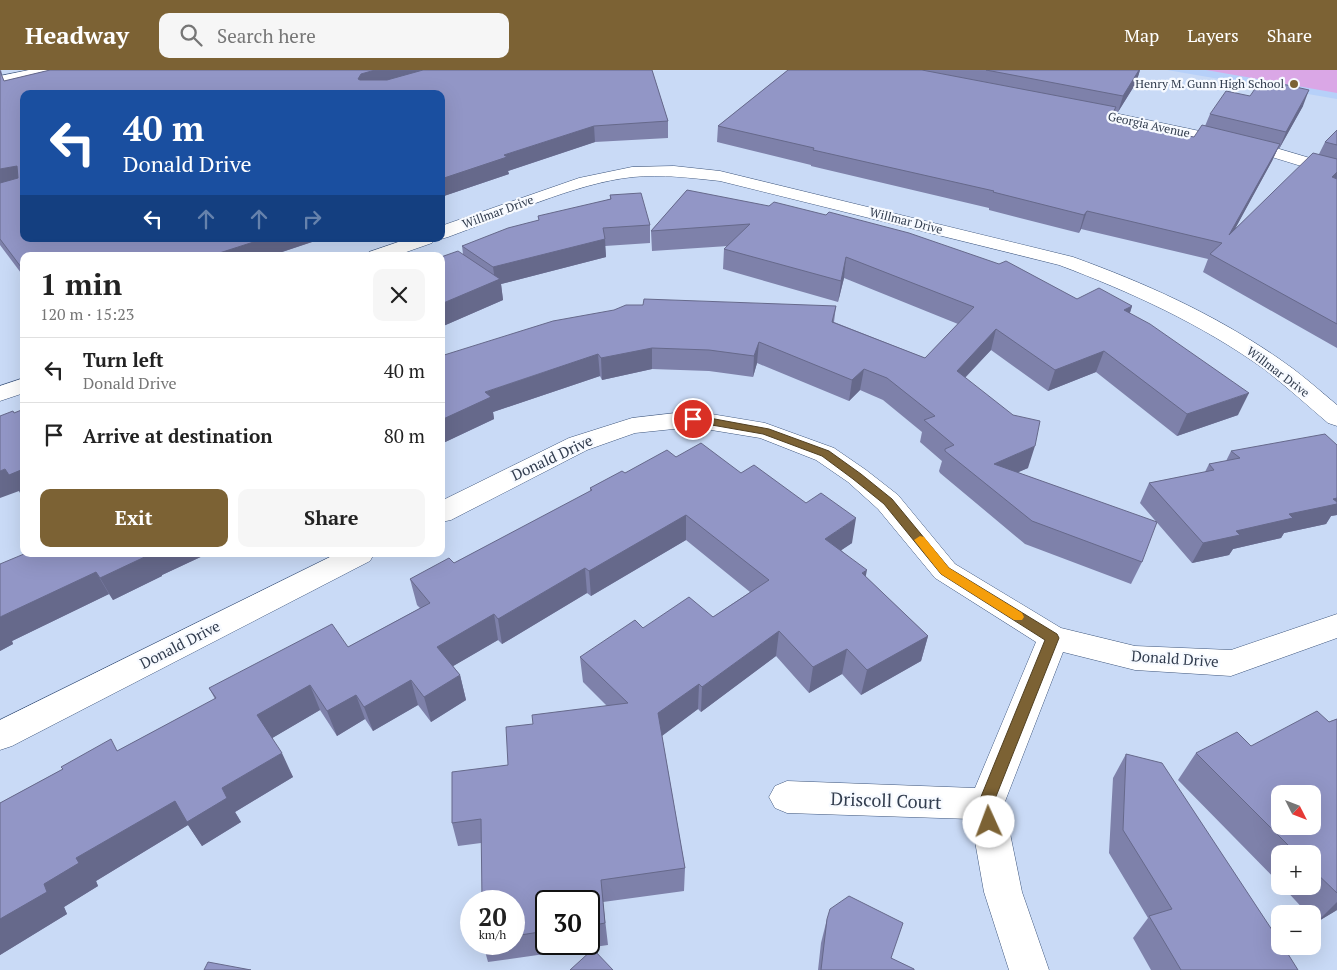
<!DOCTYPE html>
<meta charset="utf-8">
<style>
body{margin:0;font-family:"PT Serif",serif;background:#f6f6f6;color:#222;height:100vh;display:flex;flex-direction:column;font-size:19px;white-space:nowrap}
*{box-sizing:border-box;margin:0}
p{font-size:16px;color:#767676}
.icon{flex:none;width:28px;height:28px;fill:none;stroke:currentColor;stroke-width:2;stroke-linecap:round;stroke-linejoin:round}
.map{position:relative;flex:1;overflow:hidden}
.side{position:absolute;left:20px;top:182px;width:425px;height:305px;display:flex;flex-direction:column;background:#fff;border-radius:10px;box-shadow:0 5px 20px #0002}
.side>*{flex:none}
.hud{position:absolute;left:20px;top:20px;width:425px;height:152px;border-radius:10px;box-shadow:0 5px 20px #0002;background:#1a4fa0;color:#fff;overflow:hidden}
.needle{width:32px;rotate:132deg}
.fabs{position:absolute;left:1271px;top:715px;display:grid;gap:10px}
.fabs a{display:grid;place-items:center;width:50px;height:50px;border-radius:10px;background:#fff;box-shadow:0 5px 20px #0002;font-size:25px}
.speed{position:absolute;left:460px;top:820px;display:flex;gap:10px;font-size:25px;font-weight:700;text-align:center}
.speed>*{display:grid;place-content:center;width:65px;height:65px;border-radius:50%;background:#fff;box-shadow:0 5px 20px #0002;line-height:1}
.speed small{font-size:12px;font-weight:400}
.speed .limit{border:2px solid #111;border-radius:8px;background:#fff;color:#111}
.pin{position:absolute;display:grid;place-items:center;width:42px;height:42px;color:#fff;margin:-21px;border:2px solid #fff;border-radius:50%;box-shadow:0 1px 5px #0007}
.me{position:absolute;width:55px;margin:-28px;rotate:358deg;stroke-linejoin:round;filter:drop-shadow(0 0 4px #0008)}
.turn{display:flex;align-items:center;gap:18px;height:105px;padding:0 20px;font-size:22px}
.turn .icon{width:65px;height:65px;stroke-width:2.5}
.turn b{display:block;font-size:35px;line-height:42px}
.lanes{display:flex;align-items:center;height:48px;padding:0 20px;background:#0003;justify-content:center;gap:25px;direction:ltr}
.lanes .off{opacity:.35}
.round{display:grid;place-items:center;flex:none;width:52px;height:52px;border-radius:10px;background:#f6f6f6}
.summary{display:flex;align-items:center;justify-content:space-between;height:85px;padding:0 20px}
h1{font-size:30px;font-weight:700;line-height:38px}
.primary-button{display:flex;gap:10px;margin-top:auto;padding:10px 20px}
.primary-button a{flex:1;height:58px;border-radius:10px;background:#7c6234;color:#fff;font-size:20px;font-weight:700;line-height:58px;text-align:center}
.primary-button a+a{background:#f6f6f6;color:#222}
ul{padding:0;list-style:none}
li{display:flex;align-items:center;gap:15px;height:65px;padding:0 20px;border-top:1px solid #e0e0e0}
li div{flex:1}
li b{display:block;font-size:19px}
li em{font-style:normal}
header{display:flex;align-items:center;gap:30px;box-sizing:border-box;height:70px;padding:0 25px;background:#7c6234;color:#fff}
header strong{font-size:24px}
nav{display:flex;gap:28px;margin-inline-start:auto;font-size:18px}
.search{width:350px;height:45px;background:#f6f6f6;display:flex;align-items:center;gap:12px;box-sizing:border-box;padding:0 18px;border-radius:10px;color:#767676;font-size:19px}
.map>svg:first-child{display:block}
.built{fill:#b6d0f9}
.green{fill:#daa7e6}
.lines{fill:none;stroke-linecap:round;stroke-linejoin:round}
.minor-casing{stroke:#3e567d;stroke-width:1}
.minor{fill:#fff;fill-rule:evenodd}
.wall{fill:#7e81aa;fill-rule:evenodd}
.shaded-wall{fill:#66698b}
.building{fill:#9296c6;stroke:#66698b;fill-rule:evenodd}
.route{fill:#7c6234;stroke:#514022}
.slow{fill:#f59e0b}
.poi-dot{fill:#7c6234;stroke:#f7faff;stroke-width:2}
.labels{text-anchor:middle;stroke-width:4.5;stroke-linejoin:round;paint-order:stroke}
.far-poi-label{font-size:12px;fill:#313c4e;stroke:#f7faff;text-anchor:end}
.far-street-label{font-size:12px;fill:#313c4e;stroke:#f7faff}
.street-label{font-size:15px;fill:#313c4e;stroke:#f7faff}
.near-street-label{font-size:18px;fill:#313c4e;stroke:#f7faff}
</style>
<header>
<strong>Headway</strong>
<div class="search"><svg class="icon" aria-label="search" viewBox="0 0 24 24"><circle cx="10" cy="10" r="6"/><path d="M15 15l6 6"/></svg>Search here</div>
<nav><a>Map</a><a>Layers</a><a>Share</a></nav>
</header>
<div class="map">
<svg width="1337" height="900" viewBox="0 0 1337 900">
<rect width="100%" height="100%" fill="#c9daf6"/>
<path class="built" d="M1167 0H1337V29Z"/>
<path class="green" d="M1206 0H1337V23Z"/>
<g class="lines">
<g class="minor-casing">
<path id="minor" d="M29 0H56L54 3 0 16V6Z
M1076 35 1266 75 1337 96V107L1262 84 1070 43 1068 40 1070 37Z
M674 96 720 101 1073 187C1145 213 1214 244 1278 288 1299 302 1318 319 1337 335V356L1328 353C1307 335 1286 316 1264 299 1201 254 1131 222 1059 195L720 111C691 108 662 104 633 107 575 113 503 147 448 167L441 169V156L579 108 632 97Z
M407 169H435L432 173 395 186H366L369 182Z
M24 308V323L0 331V316Z
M693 341 765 353 834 378 866 400 898 425 955 494 1061 558 1135 576 1231 580 1337 544V568L1231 606 1135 600 1063 582 1004 734 1022 822 1049 900H1009L984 822 971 749 787 743 775 738 769 727 775 716 787 711 975 718 1036 572 935 508 878 439 848 412 816 390 760 368 693 357 635 363 587 380 451 450 441 452V431L569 368 632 348Z
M336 484H374L370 491 12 676 0 680V650Z"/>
</g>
<use href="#minor" class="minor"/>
</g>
<path class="wall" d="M0 0H1L2 4H1L4 11 50 0H652L668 51V68L595 72 508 101 509 104 441 127V24H24V169H321L270 186H24V207L0 175Z
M788 0H1140L1136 13 1118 42 1115 41 1112 51 1194 67 1205 56 1210 44 1250 26 1303 36 1279 79 1278 78 1272 91 1234 160 1319 84 1325 72 1337 60V278L1203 202 1208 189 1081 159 1079 163 989 140V138L811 96V95L717 72 718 56Z
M687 120 1077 229 1132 236 1130 243 1238 345 1177 366 1096 302 1048 321 991 280 965 308 1028 398 1018 402 1142 492 1131 514 1025 474 940 403 939 401 942 391 920 372 922 362 883 330 860 320 849 331 757 293 753 307 709 301 652 299 602 310 600 306 493 342 494 349 441 374 643 235 836 236 834 252 925 288 958 254 844 208 838 232 723 199 724 179 728 176 652 181 651 161Z
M610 125 650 155V173L605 176 606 187 501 214 503 230 441 257V187L463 184 462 176 539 150 610 129Z
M1337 375V445L1331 446 1326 454 1284 463 1281 468 1233 479 1229 485 1192 493 1140 433 1149 413 1205 402 1209 394 1226 391 1231 381Z
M676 387 741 403 852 473 841 480 866 507 928 566 921 591 861 625 842 604 809 623 776 586 701 642 698 639 662 666 685 798 684 821 603 832 608 875 488 892 483 874H514V831L481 773 458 776 452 753 508 695 533 654 607 636 583 612 580 587 643 558 713 547 750 522 686 470 591 526 587 523 502 574 498 570 453 596 460 605 466 630 431 652 418 635 373 661 365 649 337 666 320 640 272 668 293 707 235 742 241 752 202 776 188 755 96 811 98 816 64 837 67 844 0 885V733L63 699 119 680 215 629 209 618 348 577 420 538 417 535 410 509 454 493 590 422V418L625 403ZM546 831H589V874H546Z
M24 484H207L162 505V506L113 530 109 524 12 571 13 574 0 581Z
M1337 649V840L1317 852 1312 848V844H1308L1282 816H1312V784H1280V814L1178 710 1196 683 1251 676Z
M1126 684 1298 900H1151L1133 868 1148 848 1109 783 1113 708Z
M827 849 891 888 914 900H818L821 873Z"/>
<path class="shaded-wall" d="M375 0H433L361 24 358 9 361 4Z
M1139 0H1140L1136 13 1118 42 1123 26Z
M1309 20 1303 36 1279 79 1286 62Z
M1116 37 1111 53 1108 51Z
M594 56 595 72 508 101 509 104 441 127V109L504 85Z
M1280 74 1272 91 1222 183 1229 165Z
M17 96 24 110 0 118V99Z
M1337 102V111L1332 107Z
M1087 141 1081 159 1079 163 1084 145Z
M263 169H321L270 186H210Z
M605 169 606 187 501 214 503 230 441 257V234L495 211 493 197Z
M846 187 844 208 838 232 841 211Z
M1132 236 1125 257 1124 240Z
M996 259 991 280 951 322 957 301Z
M759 272 757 293 753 307 754 286Z
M652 278V299L602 310 601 288Z
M1104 281 1096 302 1048 321 1055 300Z
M598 284 600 306 493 342 494 349 441 374V350L485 322Z
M864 299 860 320 849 331 852 310Z
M1249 323 1238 345 1177 366 1187 344Z
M1035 376 1028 398 987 416 994 394Z
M5 399 21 400 24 404V426L22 427 19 421 0 428V401Z
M1337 428V445L1331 446 1326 454 1284 463 1281 468 1233 479 1229 485 1192 493 1203 473 1236 461 1289 444Z
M686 445V470L591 526 589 501Z
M856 448 852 473 821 494 825 469Z
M151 484H207L162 505V506L113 530 100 508Z
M585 498 587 523 502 574 498 549Z
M867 500 862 525V503Z
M96 502 109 524 12 571 13 574 0 581V547Z
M494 544 498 570 443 602 437 577Z
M779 561 776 586 701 642 702 617Z
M928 566 921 591 861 625 867 600Z
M847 579 842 604 809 623 813 597Z
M460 605 466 630 431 652 424 627Z
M411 610 418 635 373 661 364 637Z
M699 614 698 639 659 668 658 643Z
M310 615 320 640 269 670 257 645Z
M356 625 365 649 337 666 327 641Z
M282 683 293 707 235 742 241 752 202 776 188 755 96 811 98 816 64 837 67 844 0 885V849L76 788 175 731 222 718Z
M1337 832V840L1317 852Z"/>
<path class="building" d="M50 0H375L361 4 358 9 360 10H387L423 0H652L668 51 594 56 504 85 507 87 441 109V24H24V169H263L210 186H24V201L0 169V113L18 108 17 96 0 99V1L4 11Z
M788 0H922L1116 37 1108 51 1194 67 1202 55 1280 74 1229 165 1313 83 1337 89V102L1332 107 1337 109V254L1210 184 1222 173 1087 141 1084 145 993 122 994 121 813 80 814 78 718 56Z
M986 0H1139L1123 26Z
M1259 13 1277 16 1278 13 1309 20 1286 62 1210 44 1226 21 1250 26Z
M1337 60V75L1325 72Z
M687 120 769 136 774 132 826 145 829 142 909 163 999 194 1006 191 1077 229 1099 218 1132 236 1124 240 1150 254 1249 323 1187 344 1104 281 1055 300 996 259 957 301 1013 345 1040 351 1035 376 994 394 1157 452 1142 492 1032 451 945 381V379L954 375 924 350 935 346 887 308 864 299 852 310 759 272 754 286 709 280 652 278 601 288 598 284 485 322 491 327 441 350V286L553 251 614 240 626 235H643L644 229 836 236 832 252 925 288 974 237 846 187 841 211 724 179 750 154 651 161Z
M641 123 650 155 603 158 605 169 493 197 462 176 508 158 539 150 538 146 611 129 610 125Z
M458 181 500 209 441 234V187Z
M24 339V404L21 400 9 405 5 399 0 401V346L13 341 14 343Z
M1325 364 1337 375V428L1333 429 1337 432V434L1289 444 1293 448 1236 461 1240 465 1203 473 1149 413 1214 400 1209 394 1240 388 1231 381Z
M701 373 741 403 754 395 806 433 821 423 856 448 825 469 867 500 862 503 928 566 867 600 847 579 813 597 779 561 702 617 699 614 658 643 685 798 601 810 605 853 589 856V831H546V861L514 866V831H482L481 749 452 753V702L508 695 506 657 533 654 532 645 628 633 580 587 635 550 643 558 689 527 713 547 769 510 686 445 589 501 585 498 498 549 494 544 437 577 460 605 424 627 411 610 364 637 356 625 327 641 310 615 257 645 282 683 222 718 227 728 187 752 175 731 76 788 79 793 44 814 47 822 0 849V733L63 699 61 697 111 669 117 681 216 628 209 618 332 554 348 577 430 533 410 509 449 488 454 493 592 420 590 418 622 401 625 403 667 380 676 387Z
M24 484H151L100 508 96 502 0 547V494Z
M1317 641 1329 652 1337 649V823L1312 799V784H1297L1196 683 1237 662 1251 676ZM1280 724H1312V756H1280Z
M1126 684 1162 693 1280 872V876H1283L1298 900H1181L1149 846 1172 839 1123 760Z
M849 826 903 853 891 888 914 899V900H821L827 849 830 839Z
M593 879 613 900H570Z
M208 892 251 900H204Z"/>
<path class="route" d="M693 345 769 359 829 381 861 404 892 429 949 498 1057 564 1059 568 993 734 996 752 994 757 989 758 984 757 978 734 1045 570 941 504 884 434 853 409 822 386 763 364 689 351V346Z"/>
<path class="slow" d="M920 466 924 467 949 498 1022 543 1024 547 1022 550H1014L941 504 914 470Z"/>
<circle class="poi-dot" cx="1294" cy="14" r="5"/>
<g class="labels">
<g class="far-poi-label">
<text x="1284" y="18">Henry M. Gunn High School</text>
</g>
<g class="far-street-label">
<text transform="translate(1149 55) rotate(12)" y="4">Georgia Avenue</text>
<text transform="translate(498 142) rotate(-20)" y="4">Willmar Drive</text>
<text transform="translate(906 151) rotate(14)" y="4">Willmar Drive</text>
<text transform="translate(1278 302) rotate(37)" y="4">Willmar Drive</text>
</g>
<g class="street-label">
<text transform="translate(552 388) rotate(-25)" y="5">Donald Drive</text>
<text transform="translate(180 575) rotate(-27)" y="5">Donald Drive</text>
<text transform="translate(1175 589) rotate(4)" y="5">Donald Drive</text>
</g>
<g class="near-street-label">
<text transform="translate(886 731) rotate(2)" y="6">Driscoll Court</text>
</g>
</g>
</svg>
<div class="fabs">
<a><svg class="needle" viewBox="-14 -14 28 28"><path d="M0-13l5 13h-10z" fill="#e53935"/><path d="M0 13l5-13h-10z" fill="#767676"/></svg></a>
<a>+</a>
<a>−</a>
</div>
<div class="speed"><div>20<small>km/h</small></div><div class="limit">30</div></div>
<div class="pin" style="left:693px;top:349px;background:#d93025"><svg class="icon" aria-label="arrive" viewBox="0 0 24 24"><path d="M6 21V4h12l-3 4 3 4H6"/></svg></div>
<svg class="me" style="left:989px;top:752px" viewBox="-20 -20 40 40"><circle r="19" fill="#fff"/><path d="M0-13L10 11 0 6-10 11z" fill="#7c6234"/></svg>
<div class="hud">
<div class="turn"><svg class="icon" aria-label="left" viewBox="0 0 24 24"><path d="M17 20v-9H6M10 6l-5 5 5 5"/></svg><div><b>40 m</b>Donald Drive</div></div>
<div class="lanes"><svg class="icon" aria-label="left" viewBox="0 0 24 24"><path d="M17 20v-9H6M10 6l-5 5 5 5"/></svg><svg class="icon off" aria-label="ahead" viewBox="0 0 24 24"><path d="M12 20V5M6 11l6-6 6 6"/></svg><svg class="icon off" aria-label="ahead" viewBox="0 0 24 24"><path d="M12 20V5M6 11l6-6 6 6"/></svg><svg class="icon off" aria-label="right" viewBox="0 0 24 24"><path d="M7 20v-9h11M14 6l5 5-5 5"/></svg></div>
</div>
<section class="side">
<div class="summary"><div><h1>1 min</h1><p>120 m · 15:23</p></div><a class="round"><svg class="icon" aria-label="close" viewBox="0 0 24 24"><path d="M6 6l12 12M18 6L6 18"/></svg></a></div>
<ul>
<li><svg class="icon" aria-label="left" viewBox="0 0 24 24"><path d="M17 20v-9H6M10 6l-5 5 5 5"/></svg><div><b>Turn left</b><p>Donald Drive</p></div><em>40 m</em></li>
<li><svg class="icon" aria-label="arrive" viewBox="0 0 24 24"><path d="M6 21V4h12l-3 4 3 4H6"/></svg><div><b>Arrive at destination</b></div><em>80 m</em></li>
</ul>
<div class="primary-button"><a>Exit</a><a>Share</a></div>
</section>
</div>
